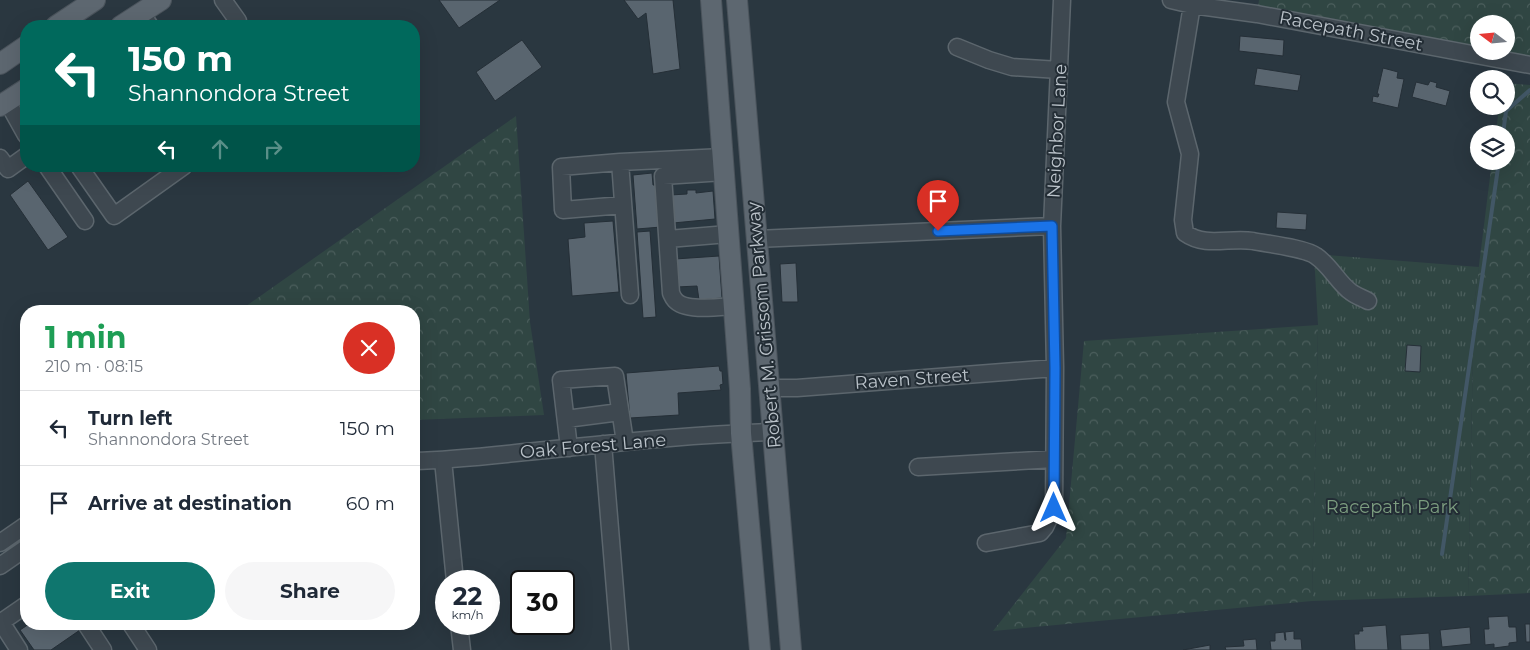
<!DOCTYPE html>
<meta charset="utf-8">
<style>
body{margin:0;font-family:Montserrat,sans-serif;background:#f6f6f7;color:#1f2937;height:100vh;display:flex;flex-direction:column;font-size:19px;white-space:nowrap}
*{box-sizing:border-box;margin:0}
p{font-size:16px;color:#747a83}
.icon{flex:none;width:28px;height:28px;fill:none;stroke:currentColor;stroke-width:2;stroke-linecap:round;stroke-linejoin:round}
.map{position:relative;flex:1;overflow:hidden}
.drawer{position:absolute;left:20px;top:305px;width:400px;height:325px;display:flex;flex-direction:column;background:#fff;border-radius:20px;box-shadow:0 5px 20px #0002}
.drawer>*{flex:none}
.guide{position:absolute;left:20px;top:20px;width:400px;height:152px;border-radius:20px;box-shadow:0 5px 20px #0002;background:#00695c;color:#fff;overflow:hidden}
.needle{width:32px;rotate:286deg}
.controls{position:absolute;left:1470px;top:15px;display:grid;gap:10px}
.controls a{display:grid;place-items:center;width:45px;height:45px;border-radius:50%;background:#fff;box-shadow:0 5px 20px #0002;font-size:25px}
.speed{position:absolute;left:435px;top:570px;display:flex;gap:10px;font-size:25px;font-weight:700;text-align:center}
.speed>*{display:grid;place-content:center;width:65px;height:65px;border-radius:50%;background:#fff;box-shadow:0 5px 20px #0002;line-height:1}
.speed small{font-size:12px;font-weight:400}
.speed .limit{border:2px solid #111;border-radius:8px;background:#fff;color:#111}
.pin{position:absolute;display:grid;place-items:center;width:42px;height:42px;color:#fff;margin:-51px -21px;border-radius:50% 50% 50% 0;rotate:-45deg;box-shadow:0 0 5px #0007}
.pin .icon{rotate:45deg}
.me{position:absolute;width:55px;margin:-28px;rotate:0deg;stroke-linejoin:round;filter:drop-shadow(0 0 4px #0008)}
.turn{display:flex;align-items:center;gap:18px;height:105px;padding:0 25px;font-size:22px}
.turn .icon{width:65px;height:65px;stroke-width:2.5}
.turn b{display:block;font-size:35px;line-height:42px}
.lanes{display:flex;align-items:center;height:48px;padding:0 25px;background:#0003;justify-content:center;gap:25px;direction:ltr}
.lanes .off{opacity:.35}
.round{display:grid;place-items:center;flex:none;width:52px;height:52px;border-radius:26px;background:#f6f6f7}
.head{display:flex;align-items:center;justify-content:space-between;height:85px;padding:0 25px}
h1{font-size:30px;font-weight:700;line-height:38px;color:#1e9e55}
.cta{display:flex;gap:10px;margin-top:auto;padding:10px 25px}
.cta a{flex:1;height:58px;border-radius:30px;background:#0f766e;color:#fff;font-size:20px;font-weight:700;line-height:58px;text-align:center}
.cta a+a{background:#f6f6f7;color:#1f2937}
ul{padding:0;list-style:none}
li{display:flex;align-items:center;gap:15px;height:75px;padding:0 25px;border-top:1px solid #e0e1e3}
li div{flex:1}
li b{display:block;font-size:19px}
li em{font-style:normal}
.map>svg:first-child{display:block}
.forest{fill:url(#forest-crowns);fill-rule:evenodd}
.park{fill:url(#park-tufts)}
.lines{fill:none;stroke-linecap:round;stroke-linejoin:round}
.stream{stroke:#425766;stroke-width:4}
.building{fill:#59656f;stroke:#252f37}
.minor-casing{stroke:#5c666d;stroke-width:19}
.major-casing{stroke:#4b545c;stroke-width:22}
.minor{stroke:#3e4850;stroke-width:16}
.major{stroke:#5d6770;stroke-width:20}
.route-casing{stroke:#114b97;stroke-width:12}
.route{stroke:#1a73e8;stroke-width:9}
.labels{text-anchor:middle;stroke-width:4;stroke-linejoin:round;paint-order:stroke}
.street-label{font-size:18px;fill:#bbc3ca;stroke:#232d35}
.park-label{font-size:18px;fill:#7c9d7f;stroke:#232d35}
</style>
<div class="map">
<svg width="1530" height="650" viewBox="0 0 1530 650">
<defs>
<pattern id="forest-crowns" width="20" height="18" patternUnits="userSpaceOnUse" patternTransform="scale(1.25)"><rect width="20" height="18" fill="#304643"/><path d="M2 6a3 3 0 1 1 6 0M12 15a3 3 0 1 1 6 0" fill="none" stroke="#4c5f5d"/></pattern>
<pattern id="park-tufts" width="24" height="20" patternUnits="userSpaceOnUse" patternTransform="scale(1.25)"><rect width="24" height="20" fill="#304643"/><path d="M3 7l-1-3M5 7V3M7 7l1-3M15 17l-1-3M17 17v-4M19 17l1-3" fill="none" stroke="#4c5f5d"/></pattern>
</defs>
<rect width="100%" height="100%" fill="#2a3740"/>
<path class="forest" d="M1259 0H1530V65L1257 14ZM1479 24H1506V51H1479Z
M1506 83 1530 85V593L1468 596 1474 305 1492 161H1506V134H1496L1499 106H1506Z
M516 116 530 322 544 415 414 420V311H239Z
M1318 325 1312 601 993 631 1066 538 1084 341Z"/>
<path class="park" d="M1314 254 1479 267 1474 305 1468 596 1312 601 1318 325Z"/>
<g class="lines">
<path class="stream" d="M1503 134 1506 111 1530 90
M1442 554 1499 161"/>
</g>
<path class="building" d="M439 0H500L459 28Z
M624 0H673L680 69 653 74 646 13 638 19Z
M1240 36 1284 40 1283 56 1239 51Z
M522 40 542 67 495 101 476 72Z
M1257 68 1301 75 1298 91 1254 85Z
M1383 68 1398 72 1397 78 1404 79 1398 108 1372 102 1373 96 1378 97 1379 94H1377Z
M1430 81 1437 83 1436 87 1450 91 1446 106 1412 97 1416 82 1428 85Z
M652 173 653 185H658L661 227 637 229 633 175Z
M28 181 68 237 48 250 10 195Z
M687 190H696V193L713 191 715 219 673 223 670 195 687 194Z
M1277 212 1307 214 1306 230 1276 228Z
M613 221 619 292 572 296 568 239 585 237 584 223Z
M650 231 656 317 643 318 637 232Z
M719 256 722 298 699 300 697 286 677 287 675 259Z
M796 263 798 302H782L780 264Z
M1407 345 1421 346 1420 372 1405 371Z
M719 366 720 371H722L723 384 720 385 721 390 678 393 679 415 630 418 626 373Z
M1508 616 1509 627H1516L1517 642 1509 643V646L1494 648V644L1485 645 1484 629H1489L1488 617Z
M29 624H76L80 630 51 650H34L20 630Z
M1525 624H1530V642H1526Z
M1386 625 1388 650H1355L1354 634H1359V631H1363L1362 627Z
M1470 627 1471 644 1442 647 1440 630Z
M1294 631V639H1301L1302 650H1271L1270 641H1275V633L1284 632 1285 640H1286L1285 632Z
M1429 633 1430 650H1401L1400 635Z
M1256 639 1257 650H1226L1225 647 1244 646 1243 640Z
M1210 645V650H1183Z"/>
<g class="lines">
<g class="minor-casing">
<path id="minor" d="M223 0 238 21
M1171 0 1192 5 1257 14 1530 65
M1192 5 1176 102 1190 154 1183 220 1185 233C1206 248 1230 237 1253 241 1268 244 1305 248 1316 256 1331 266 1338 283 1351 292 1356 296 1363 298 1368 301
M141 13 150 26
M957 47 989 60 1012 67 1059 70
M7 101 26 135
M0 158 8 169 26 156
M620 162 561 167 563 210 623 205
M47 166 85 221
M79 166 114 216 184 166
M724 172 663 176 671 293C672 295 673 298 675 300 685 312 719 307 733 306
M668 239 728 234
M757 239 1052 226
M630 295 620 162 723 157
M769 388H797L1055 368
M566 419 620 412
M603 444 620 650
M569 448 561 380 615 376 625 442
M443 460 455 581
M414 461C455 460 495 455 536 451 614 443 694 434 772 432
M918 467 1054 459
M0 543 26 525
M986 543 1040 533 1045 527 1054 508 1055 368 1052 226 1062 0
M0 566 26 548
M1 622 19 650
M0 623 26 605
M86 624 103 650
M131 624 148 650
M459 624 462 650"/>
</g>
<g class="major-casing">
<path id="major" d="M711 0 740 389 741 433 760 650
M737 0 791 650
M56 26 95 0
M121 26 161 0
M0 64 26 46
M0 106 26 89"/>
</g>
<use href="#minor" class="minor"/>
<use href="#major" class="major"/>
</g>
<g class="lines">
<g class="route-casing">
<path id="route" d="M938 231 1052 226 1055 368 1054 508"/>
</g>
<use href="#route" class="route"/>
</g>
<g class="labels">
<g class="street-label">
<text transform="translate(1351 31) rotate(11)" y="6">Racepath Street</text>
<text transform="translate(1057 131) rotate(-87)" y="6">Neighbor Lane</text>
<text transform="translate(764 325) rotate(-95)" y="6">Robert M. Grissom Parkway</text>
<text transform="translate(912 379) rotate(-4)" y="6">Raven Street</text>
<text transform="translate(593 446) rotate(-5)" y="6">Oak Forest Lane</text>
</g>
<g class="park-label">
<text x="1392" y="513">Racepath Park</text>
</g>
</g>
</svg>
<div class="controls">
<a><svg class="needle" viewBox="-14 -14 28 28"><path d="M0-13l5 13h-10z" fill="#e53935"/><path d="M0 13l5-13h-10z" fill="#747a83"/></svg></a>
<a><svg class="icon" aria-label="search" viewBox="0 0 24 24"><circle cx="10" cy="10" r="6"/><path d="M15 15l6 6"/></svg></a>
<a><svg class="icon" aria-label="layers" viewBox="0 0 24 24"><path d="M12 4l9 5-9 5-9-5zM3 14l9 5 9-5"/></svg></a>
</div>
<div class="speed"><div>22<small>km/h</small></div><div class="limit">30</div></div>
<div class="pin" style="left:938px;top:231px;background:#d93025"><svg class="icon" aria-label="arrive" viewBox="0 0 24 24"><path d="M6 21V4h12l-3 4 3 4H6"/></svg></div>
<svg class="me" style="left:1054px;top:508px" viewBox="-20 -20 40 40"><path d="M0-17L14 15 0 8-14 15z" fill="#1a73e8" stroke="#fff" stroke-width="4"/></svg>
<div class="guide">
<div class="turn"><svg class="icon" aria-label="left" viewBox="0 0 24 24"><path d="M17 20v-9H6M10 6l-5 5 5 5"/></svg><div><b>150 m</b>Shannondora Street</div></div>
<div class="lanes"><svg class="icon" aria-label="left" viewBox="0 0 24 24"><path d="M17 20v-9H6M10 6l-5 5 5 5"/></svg><svg class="icon off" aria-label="ahead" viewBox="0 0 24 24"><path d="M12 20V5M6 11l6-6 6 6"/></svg><svg class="icon off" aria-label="right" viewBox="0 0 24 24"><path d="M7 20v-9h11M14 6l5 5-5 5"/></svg></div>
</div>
<section class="drawer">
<div class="head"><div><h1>1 min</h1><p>210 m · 08:15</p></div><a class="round" style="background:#d93025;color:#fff"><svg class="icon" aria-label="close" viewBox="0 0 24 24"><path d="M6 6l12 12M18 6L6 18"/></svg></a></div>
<ul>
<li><svg class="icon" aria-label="left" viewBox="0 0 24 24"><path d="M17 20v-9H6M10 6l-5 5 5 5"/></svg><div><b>Turn left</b><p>Shannondora Street</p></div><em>150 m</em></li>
<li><svg class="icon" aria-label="arrive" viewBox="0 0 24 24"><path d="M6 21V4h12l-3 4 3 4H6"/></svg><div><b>Arrive at destination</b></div><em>60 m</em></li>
</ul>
<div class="cta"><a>Exit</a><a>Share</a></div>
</section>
</div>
